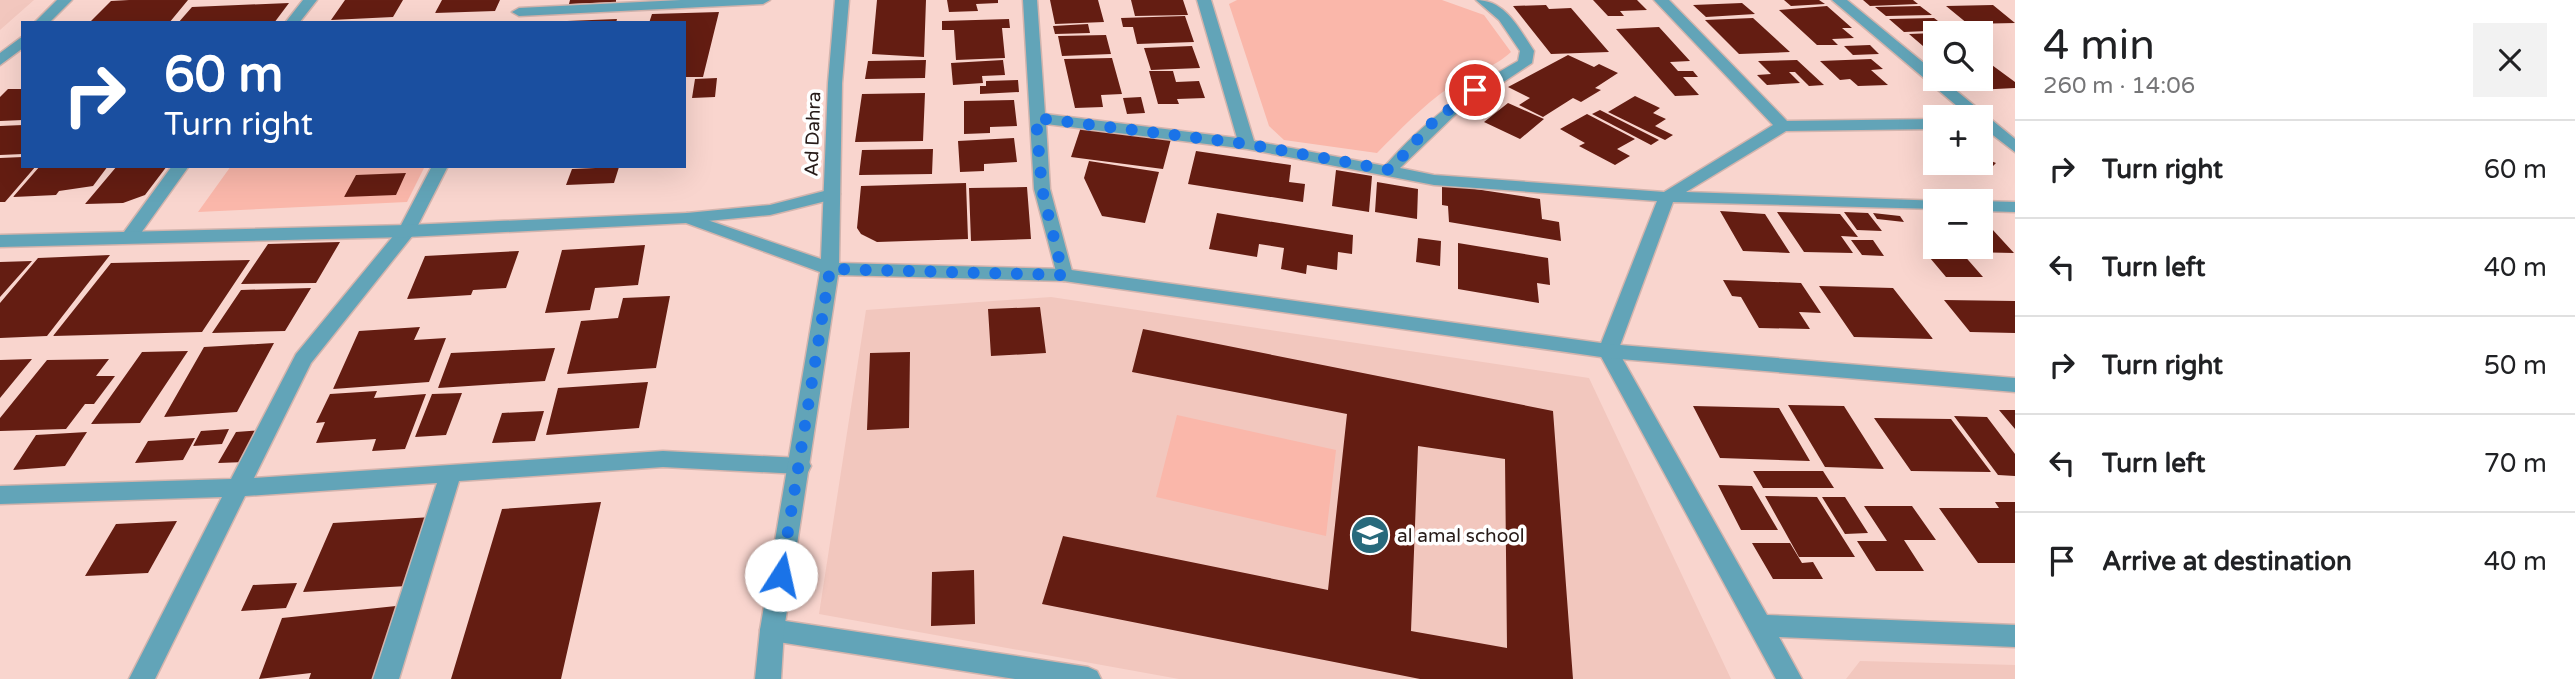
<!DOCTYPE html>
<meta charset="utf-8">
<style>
body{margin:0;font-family:"Varela Round",sans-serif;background:#f2f2f2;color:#202124;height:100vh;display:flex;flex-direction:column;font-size:26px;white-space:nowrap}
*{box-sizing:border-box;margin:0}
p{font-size:23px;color:#757577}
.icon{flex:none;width:38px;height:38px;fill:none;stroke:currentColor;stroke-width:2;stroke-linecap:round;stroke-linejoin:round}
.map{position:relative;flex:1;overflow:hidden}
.sheet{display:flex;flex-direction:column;background:#fff;width:560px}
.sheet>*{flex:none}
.hud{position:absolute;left:21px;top:21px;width:665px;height:147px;border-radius:0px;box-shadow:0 7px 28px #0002;background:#1a4fa0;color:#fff;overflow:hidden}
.tools{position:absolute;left:1923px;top:21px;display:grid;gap:14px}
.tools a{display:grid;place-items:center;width:70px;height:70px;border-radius:0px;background:#fff;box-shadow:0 7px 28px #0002;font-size:35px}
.pin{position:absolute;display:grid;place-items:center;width:60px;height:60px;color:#fff;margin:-30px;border:4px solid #fff;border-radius:50%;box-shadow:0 2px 7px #0007}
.me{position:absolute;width:77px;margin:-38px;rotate:10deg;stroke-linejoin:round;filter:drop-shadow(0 0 5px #0008)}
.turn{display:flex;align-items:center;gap:24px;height:147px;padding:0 28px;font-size:32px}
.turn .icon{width:91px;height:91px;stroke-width:2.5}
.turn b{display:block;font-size:49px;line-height:60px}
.round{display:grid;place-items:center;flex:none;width:74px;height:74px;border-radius:0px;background:#f2f2f2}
.overview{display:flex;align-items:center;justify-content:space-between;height:119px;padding:0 28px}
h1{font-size:42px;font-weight:600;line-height:52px}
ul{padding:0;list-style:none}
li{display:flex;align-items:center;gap:21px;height:98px;padding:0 28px;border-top:2px solid #e0e0e0}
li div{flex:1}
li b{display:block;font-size:26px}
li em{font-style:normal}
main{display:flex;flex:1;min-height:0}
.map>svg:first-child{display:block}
.built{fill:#f2c7be}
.green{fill:#fab7aa}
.building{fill:#641d12;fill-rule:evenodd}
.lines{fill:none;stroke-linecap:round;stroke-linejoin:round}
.service-casing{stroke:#d3b4ad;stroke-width:3}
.minor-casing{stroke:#d3b4ad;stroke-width:3}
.tertiary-casing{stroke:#d3b4ad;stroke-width:3}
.service{fill:#62a4b8;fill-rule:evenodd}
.minor{fill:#62a4b8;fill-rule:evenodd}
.tertiary{fill:#62a4b8;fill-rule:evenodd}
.route{stroke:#1a73e8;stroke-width:12;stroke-dasharray:0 21.6}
.labels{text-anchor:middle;stroke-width:7;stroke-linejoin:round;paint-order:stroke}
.street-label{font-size:19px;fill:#281c19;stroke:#fff}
.poi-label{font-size:19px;fill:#281c19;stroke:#fff;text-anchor:start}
</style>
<main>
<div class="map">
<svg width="2015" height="679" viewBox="0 0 2015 679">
<rect width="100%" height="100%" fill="#f9d5ce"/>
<path class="built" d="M0 0H34L0 30Z
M1051 297 1589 378 1731 679H1179L819 614 866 310Z
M1860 661 2015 665V679H1846Z"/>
<path class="green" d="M1237 0H1442L1484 15 1511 52C1493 69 1469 74 1450 87 1422 106 1400 130 1377 153L1284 140 1269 126 1229 4Z
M231 166H425L407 202 198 212Z
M1177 415 1336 450 1326 536 1156 497Z"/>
<path class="building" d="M129 0H188L169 23H89L111 1Z
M345 0H403L393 17 331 20Z
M442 0H500L495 11 435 13Z
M570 0H616V2L569 4Z
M877 0H926L924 57 872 54Z
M947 0H998V3L976 4 978 11 949 12Z
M1050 0H1098L1104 22 1055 24Z
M1131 0H1183L1188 15 1135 16Z
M1593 0H1637L1647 10 1620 11 1624 16H1608Z
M1784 0H1819L1825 4 1791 6Z
M1863 0H1913L1918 4 1870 6Z
M289 3 274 23H178L192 7Z
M1742 3 1755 14 1706 17 1693 5Z
M1546 5 1549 9 1571 8 1609 52 1551 54 1513 6Z
M1993 5 2015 23 1968 24 1946 6Z
M1827 6 1852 28H1842L1854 38 1832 39 1838 45H1817L1779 10Z
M1920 6 1932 15 1886 16 1875 7Z
M719 12 703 77H684V23H649L652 14Z
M1185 16 1194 42 1137 44 1133 27H1123L1121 18Z
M1753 18 1790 52 1739 54 1705 20Z
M1934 18 1950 30 1904 32 1889 19Z
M617 19 616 23H567V21Z
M1009 19 1010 28H1002L1005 58 956 60 954 30H942V21Z
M1088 24 1090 33 1055 34 1053 26Z
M1659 27 1690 61 1670 62 1678 71H1693L1698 77H1683L1699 95 1675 96 1616 29Z
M1936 33V46H1923L1909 34Z
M1106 35 1111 54 1062 56 1058 36Z
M1870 45 1879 54 1853 55 1844 46Z
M1192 46 1200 68 1151 70 1144 48Z
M1568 55 1594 67 1599 64 1618 73 1595 88 1601 90 1581 102 1573 98 1543 117 1519 105 1530 98 1508 87Z
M1981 57 2015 82V88L1976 90 1963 79H1981Z
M1112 58 1122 94 1101 95 1103 107 1075 108 1064 59Z
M1871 59 1883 69 1871 70 1888 85 1858 86 1850 79 1840 80 1820 61Z
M926 60 925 78 865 79 868 61Z
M1003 60 1005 75 982 76 983 83 953 85 951 63Z
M1797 60 1824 85 1809 86 1795 72H1789L1800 83 1767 85 1757 75 1771 74 1758 61Z
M1149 71H1173L1176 82 1199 81 1205 98 1177 99 1179 104H1158Z
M717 78 715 97 692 98 695 79Z
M1018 80 1019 92 980 94V86H986V81Z
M8 89H23V120L0 121V97Z
M925 93 923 141 855 142 862 94Z
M1477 96 1500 106 1483 119 1460 108Z
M1635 96 1660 108 1653 113 1666 119 1655 126 1673 135 1665 140 1608 112Z
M1141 97 1145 113 1127 114 1123 98Z
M1014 100 1017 126 990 127V133L964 134V101Z
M1508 103 1544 119 1520 139 1484 122Z
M1600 110 1659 140 1651 145 1592 114Z
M1587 114 1635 139 1617 149 1630 156 1615 165 1579 146 1585 143 1560 129Z
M23 125V154L0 155V126Z
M1081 127 1171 139 1163 169 1071 157Z
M1014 138 1017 162 984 164V171L960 172 958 141Z
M933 149 932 174 859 175 862 150Z
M1196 151 1291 165 1289 182 1305 184 1303 202 1188 184Z
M23 157V166H36L5 202H0V158Z
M1981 157 1996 163 1987 172 1964 163H1981Z
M1089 161 1159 172 1145 223 1102 216 1084 178Z
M40 166H108L93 186 59 191 56 195 13 197Z
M117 166H167L145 195 123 203 85 204Z
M619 167 614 183 566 185 572 169Z
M1336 170 1372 176 1369 212 1332 206Z
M406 173 396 195 344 197 356 175Z
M1377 182 1418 189 1417 219 1375 212Z
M966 183 968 239 877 242 861 234 857 228 861 186Z
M1442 184 1540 199 1542 219 1559 222 1561 241 1449 222 1448 206 1442 205Z
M1027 187 1031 239 971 241 969 188Z
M1720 211 1765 214 1790 253 1743 251Z
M1777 212 1840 214 1858 237 1841 236 1853 253 1804 252Z
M1844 212 1868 213 1882 231 1857 230Z
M1217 213 1353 235 1352 254 1338 252 1337 270 1307 265 1306 274 1281 269 1284 248 1259 244 1257 257 1209 249Z
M1873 213 1900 216 1904 222 1877 219Z
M1981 217 2014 253 1967 252 1962 247H1981Z
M1418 238 1441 241 1440 266 1416 262Z
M1851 240H1873L1884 256 1862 255Z
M340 242 316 283 241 284 268 244Z
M1458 243 1548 258 1550 285 1537 283 1539 303 1458 289Z
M645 245 638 285 595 288 590 310 545 313 562 250Z
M519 251 506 288 473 290 471 295 407 299 425 256Z
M1925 252 1962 253 1983 277H1946Z
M110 255 47 336 0 338V303L38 258Z
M250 260 202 332 53 336 111 263Z
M32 261 0 297V262Z
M1723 280 1801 283 1821 313 1799 312 1810 329 1759 328 1741 297 1732 296Z
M1819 286 1893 288 1933 339 1854 337Z
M311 288 285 331 212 333 241 290Z
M670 296 656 368 567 374 581 321 618 318 623 298Z
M1944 300 2015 301V333L1970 332Z
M1040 307 1046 353 991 356 988 309Z
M420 327 414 340 446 338 429 382 333 389 359 331Z
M1143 329 1553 411 1573 679H1420L1042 604 1063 536 1328 590 1347 414 1132 372ZM1418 446 1505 459 1507 648 1411 631Z
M274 343 237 412 164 417 204 347Z
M555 348 545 381 438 388 451 353Z
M188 351 140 423 91 424 142 352Z
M910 352 909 428 867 430 870 353Z
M32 359 0 398V360Z
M109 359 96 376H115L94 404H85L66 429 0 431V418L47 360Z
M648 382 639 428 546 435 558 388Z
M377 391 374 398 426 394 405 449 372 451 376 439 316 443 325 422 316 423 330 394Z
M462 393 446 435 415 437 432 394Z
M1788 405 1844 406 1884 469 1825 467Z
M1693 406 1779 408 1810 461 1720 458Z
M1999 410H2015V429Z
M544 411 535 441 492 443 502 413Z
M1954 416 1987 417 2015 454V476L1998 475Z
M1874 418 1951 419 1991 472 1911 471Z
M229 429 222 444 193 446 201 431Z
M262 430 245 462 218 463 236 432Z
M87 432 65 466 13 470 36 435Z
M195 438 183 460 135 463 148 441Z
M1753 471H1823L1834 488H1763Z
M1718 485 1752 486 1778 530H1741Z
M1765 496 1817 497 1855 557H1799Z
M1822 497H1845L1868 533 1845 534Z
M601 502 561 679H451L502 509Z
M1995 502H2015V563H1978L1939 508H1999Z
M1864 506H1912L1936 540H1904L1924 571H1876L1857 541H1887Z
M432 517 407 586 303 592 333 523Z
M177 521 148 573 85 576 116 524Z
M1752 543H1790L1802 563 1813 562 1823 579H1773Z
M974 570 975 624 931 626 932 572Z
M297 583 286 608 241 611 253 585Z
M396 606 374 679H309L311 673 259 679 282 618Z"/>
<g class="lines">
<g class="service-casing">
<path id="service" d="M303 0H317L299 23H285Z
M172 166H189L136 240H124L121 236 124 232Z"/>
</g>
<g class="minor-casing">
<path id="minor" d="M57 0H72L49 23H34Z
M681 0H770L763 4 519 16 512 12 519 8Z
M1023 0H1037L1045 114 1237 138 1197 0H1211L1254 141 1385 166C1423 122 1468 89 1518 61L1520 51 1499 20 1476 0C1506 0 1519 29 1534 51L1532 63 1457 113 1400 168 1434 175 1664 192 1773 125 1654 0H1669L1787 121 1936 119V129L1786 131 1686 192 1943 201H1936V209L1673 202 1618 351 1767 615 2015 625V647L1779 637 1802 679H1776L1598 351 1657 201 1434 185 1247 149 1046 124 1050 189 1073 275 1064 281 1058 279 1034 189Z
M1832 0H1847L1936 73V79H1942L2015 139V152L1981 126V117H1970Z
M23 36V48L0 65V53Z
M432 166H448L413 235 311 363 254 478 663 451 800 458 808 460 811 466 808 472 800 474 663 467 459 481 399 679H373L437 483 245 496 155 679H129L222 497 0 504V486L231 479 296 354 399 229Z
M832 189 838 190 840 194 838 198 770 215 687 223 678 218 687 213 770 205Z
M1979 201H1981L2015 202V212L1981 211Z
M772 619 1088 667 1097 671 1101 679H1015L772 641 763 638 760 630 763 622Z"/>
</g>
<g class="tertiary-casing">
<path id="tertiary" d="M835 0H849L842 83 839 263 1064 269 1608 344 2015 378V392L1608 358 1064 281 838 275 784 630 781 679H755L760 630 820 272 686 223 407 237 0 247V235L407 225 687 213 821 259 828 83Z"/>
</g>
<use href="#service" class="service"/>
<use href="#minor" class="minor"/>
<use href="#tertiary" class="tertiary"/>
</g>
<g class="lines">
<path class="route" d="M781 575 830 269 1063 275 1042 189 1036 118 1247 144 1390 170 1434 121 1475 90"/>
</g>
<defs>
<g id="school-disc" transform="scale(2.0125)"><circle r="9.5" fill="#286a7c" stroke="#fff"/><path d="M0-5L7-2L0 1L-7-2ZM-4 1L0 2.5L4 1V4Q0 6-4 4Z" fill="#fff"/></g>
</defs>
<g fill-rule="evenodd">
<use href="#school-disc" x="1370" y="535"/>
</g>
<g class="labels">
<g class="street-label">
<text transform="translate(812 134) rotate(-88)" y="7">Ad Dahra</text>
</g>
<g class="poi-label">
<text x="1397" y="542">al amal school</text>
</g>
</g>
</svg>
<div class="tools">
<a><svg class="icon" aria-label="search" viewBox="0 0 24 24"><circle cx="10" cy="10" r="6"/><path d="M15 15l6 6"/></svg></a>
<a>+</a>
<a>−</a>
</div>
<div class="pin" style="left:1475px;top:90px;background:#d93025"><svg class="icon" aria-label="arrive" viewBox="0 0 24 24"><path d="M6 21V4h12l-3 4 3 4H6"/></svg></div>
<svg class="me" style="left:781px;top:575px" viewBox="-20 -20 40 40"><circle r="19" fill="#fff"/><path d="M0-13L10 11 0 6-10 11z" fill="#1a73e8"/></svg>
<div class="hud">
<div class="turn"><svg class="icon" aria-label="right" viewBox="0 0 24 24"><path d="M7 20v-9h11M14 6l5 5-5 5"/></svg><div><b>60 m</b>Turn right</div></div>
</div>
</div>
<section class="sheet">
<div class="overview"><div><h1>4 min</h1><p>260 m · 14:06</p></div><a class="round"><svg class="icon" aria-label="close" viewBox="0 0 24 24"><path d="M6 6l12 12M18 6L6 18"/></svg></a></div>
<ul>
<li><svg class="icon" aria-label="right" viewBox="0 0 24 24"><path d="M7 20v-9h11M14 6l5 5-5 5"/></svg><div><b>Turn right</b></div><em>60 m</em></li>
<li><svg class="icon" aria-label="left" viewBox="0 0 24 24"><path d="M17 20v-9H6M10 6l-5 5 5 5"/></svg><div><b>Turn left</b></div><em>40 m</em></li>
<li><svg class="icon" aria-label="right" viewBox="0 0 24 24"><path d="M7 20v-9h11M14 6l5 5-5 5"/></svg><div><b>Turn right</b></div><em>50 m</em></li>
<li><svg class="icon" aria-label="left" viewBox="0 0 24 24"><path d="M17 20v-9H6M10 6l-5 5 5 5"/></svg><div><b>Turn left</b></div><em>70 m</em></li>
<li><svg class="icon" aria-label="arrive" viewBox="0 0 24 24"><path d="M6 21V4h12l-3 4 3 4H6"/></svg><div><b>Arrive at destination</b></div><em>40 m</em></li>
</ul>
</section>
</main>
